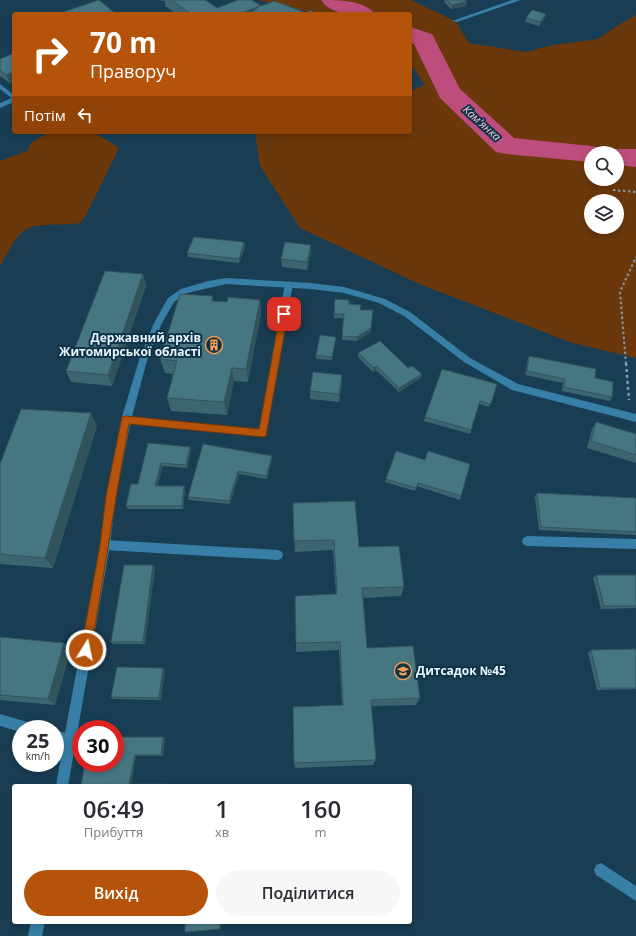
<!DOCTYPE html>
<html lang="uk">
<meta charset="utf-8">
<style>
body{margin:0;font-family:"Open Sans",sans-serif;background:#f7f7f7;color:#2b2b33;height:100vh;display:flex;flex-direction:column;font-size:15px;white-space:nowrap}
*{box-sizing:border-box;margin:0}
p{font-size:13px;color:#7c7c81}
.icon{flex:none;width:22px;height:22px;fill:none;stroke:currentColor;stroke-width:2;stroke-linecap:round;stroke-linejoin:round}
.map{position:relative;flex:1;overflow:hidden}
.side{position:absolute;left:12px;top:784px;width:400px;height:140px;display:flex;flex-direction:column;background:#fff;border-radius:4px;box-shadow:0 2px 6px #0003}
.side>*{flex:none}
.top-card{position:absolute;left:12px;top:12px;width:400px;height:122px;border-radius:4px;box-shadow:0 2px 6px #0003;background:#b45309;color:#fff;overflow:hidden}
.tools{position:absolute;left:584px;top:146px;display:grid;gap:8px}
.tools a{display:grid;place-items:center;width:40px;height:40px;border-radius:50%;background:#fff;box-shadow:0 2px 6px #0003;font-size:20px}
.speed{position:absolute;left:12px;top:720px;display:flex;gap:8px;font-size:20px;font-weight:700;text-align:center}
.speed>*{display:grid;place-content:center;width:52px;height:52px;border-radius:50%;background:#fff;box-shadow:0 2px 6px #0003;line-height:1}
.speed small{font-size:10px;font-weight:400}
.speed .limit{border:6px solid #d22;background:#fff;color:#111}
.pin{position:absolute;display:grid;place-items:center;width:34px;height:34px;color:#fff;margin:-17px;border-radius:8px;box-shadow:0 2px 6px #0006}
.me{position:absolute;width:44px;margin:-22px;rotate:10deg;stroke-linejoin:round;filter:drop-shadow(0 0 3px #0008)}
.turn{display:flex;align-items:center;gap:14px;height:84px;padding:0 12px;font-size:18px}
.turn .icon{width:52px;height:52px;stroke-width:2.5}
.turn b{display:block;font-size:28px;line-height:34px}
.then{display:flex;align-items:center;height:38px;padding:0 12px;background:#0003;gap:8px;font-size:15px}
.eta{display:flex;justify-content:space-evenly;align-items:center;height:68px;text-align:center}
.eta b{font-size:24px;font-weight:600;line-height:28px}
.action{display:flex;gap:8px;margin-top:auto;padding:8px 12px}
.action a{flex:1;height:46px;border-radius:24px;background:#b45309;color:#fff;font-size:16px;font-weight:600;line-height:46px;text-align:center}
.action a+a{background:#f7f7f7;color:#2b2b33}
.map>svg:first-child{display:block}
.green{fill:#6a380b;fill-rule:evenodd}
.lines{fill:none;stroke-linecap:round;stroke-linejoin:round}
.river{fill:#bd4d7c;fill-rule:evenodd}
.path-far1{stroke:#849ca9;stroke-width:2;stroke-dasharray:2.5 2.5;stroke-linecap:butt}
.path{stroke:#849ca9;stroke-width:2.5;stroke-dasharray:3 3;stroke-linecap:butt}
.lane{fill:#377fa7;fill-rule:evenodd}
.street{fill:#377fa7;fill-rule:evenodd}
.wall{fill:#3d6571}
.shaded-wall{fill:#32535c}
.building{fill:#477683;stroke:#32535c}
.route{fill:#b45309;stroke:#753606}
.labels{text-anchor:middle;stroke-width:4;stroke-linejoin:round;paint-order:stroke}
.far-water-label{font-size:11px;font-style:italic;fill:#ffc3d7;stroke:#0e3347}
.poi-label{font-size:12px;font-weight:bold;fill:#e9f5fc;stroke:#0e3347;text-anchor:end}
</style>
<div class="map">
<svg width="636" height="936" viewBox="0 0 636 936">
<rect width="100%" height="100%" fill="#193d52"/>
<path class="green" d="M258 0H411L455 21 469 43 525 52 553 45 598 39 617 26 636 15V358L569 342 417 283 300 228 260 166 255 132H410V91L425 85 410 63V14H317ZM591 153H617V179H591ZM591 201H617V227H591Z
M49 132H93L119 148 85 217 80 223 74 224C62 225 35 223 25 230 14 238 7 254 0 266V161L27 151 31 143Z"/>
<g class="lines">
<path class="river" d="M321 0C339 0 364 0 375 14 358 14 332 17 321 0Z
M410 27 432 34 460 89 514 138 591 146 601 148 604 153H591V162L506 154 496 152 440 98 414 44 410 42Z
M617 149H636V167L617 165V153H606L607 151Z"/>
<path class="path-far1" d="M613 190 636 192
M626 364 620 292 636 257"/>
<path class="path" d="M626 363 629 400"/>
<path class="lane" d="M0 84 14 95V100L0 89Z
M289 281 293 284 266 436 263 437 123 423 121 420 123 417 126 416 259 429 285 284Z
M527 536 636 539V549L527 546 523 544 522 541 523 538Z
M105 540 278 550 282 552 283 555 282 558 278 560 105 550 101 548 100 545 101 542Z
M601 863 636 886V901L596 875 594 870 596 865Z"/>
<path class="street" d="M512 0H521L457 22 452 21Z
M14 97V102L0 108V103Z
M226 278 311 283 344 287 385 299 410 312 470 358 518 384 636 414V422L512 390 464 362 404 316 379 303 344 293 311 289 226 284 187 293 174 302 162 323 148 357 131 420 116 496 110 545 68 786H56L63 744 55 742V730L65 733 100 545 106 496 121 420 140 357 154 323 168 298 181 289 208 281Z
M0 714 31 723 35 725 37 729H21V732L0 726Z
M31 922H45L42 936H28Z"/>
</g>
<path class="wall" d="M156 0H205L217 8 261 6 318 14H177L165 6V1Z
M445 0H465L467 1 466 6 451 9 444 2Z
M546 14 545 18 539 26 525 22 526 18Z
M14 53V81L10 83 0 76V59Z
M244 242 245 247 239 263 188 257 187 253Z
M311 253 307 270 282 267 281 259Z
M143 274 146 286 112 386 71 382 66 371Z
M260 300 261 314 248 382 234 381 227 415 171 411 167 398 173 374 165 373 160 359 214 301 227 302Z
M349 304 360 310 371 332 357 341 342 340 343 318H334V314Z
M335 341 332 360 316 359V355Z
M358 353 408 368 422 374 421 378 399 392 376 370 373 372 358 357Z
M529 356 595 378 612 397 610 401 562 391 563 383 525 375 528 359Z
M342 375V382L339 402 310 399V391Z
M497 384 489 407 479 404 470 434 424 421 425 417Z
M596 422 636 434V463L587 448 592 429Z
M97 426 53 568 0 564V464Z
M148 443 190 447 191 450 187 468 163 466 157 486 185 489 183 509H128L126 506 138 484Z
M203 444 272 456V459L267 479 239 474 230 504 189 500 188 497Z
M425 460 470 464 460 500 417 486 415 491 385 482 386 479Z
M537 493 636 498V535L539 530 535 497Z
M293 503 359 547 404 587 401 596 363 598 367 648 420 698 416 705 371 706 376 760 373 765 295 768 294 763 342 705 339 650 296 652V643L336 594 333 550 295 552Z
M155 568 145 644H113L111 642Z
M596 575H636V608L601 609 593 578Z
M0 637 64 643 71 649 55 705 0 700Z
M636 649V689L597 690 588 653 591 650Z
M165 670 161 700 113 699 111 697Z
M163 737 165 739 163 756H136L131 784H167L168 785 81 786Z"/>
<path class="shaded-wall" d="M467 1 466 6 451 9 452 5Z
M260 6V14H239Z
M546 14 545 18 539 26 540 22Z
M14 72V81L10 83 6 75Z
M244 242 245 247 239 263V259Z
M311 245V253L307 270V262Z
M143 274 146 286 112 386 108 375Z
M260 300 261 314 248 382 246 369Z
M371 328V332L357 341V337Z
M377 366 376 370 373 372 374 368Z
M232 368 234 381 227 415 224 402Z
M422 374 421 378 399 392V388Z
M342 375V382L339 402V394Z
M91 413 97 426 53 568 45 558Z
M190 447 191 450 187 468 186 465Z
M272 456V459L267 479 266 476Z
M161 463 163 466 157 489 155 486Z
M238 471 239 474 230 504 229 501Z
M184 486 185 489 183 509 182 506Z
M153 565 155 568 145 644 143 642Z
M64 643 71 649 55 705 48 699Z
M163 668 165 670 161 700 159 698Z
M163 737 165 739 163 756 161 755Z
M135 755 136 756 131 786 129 784Z
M220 922H221V929H220Z"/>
<path class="building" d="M99 0 116 14H57Z
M172 0H205L217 8 238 0H252L261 6 274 1 307 13 306 14H249L260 6 239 14H191Z
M447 0H465L467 1 452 5Z
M310 10 318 14H306Z
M532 10 546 14 540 22 526 18Z
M14 53V72L6 75 0 70V59Z
M194 237 244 242 239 259 187 253Z
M285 242 311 245 307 262 281 259Z
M105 271 143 274 108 375 66 371Z
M180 294 213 296 212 301 227 302 228 297 260 300 246 369 232 368 224 402 167 398 177 361 160 359Z
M335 299 349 300V304L361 305 360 310H373L371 328 357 337 342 336 344 314H334Z
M320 335 336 337 332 357 316 355Z
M380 341 408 368 412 366 422 374 399 388 377 366 374 368 358 353Z
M529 356 596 369 595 378 613 382 612 397 564 387 565 379 527 371Z
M442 369 497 384 491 404 480 401 471 430 425 417Z
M313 372 342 375 339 394 310 391Z
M21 409 91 413 45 558 0 554V464Z
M596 422 636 434V455L591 441Z
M148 443 190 447 186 465 161 463 155 486H184L182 506H126L131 484H138Z
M203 444 272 456 266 476 238 471 229 501 188 497Z
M396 451 425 460 428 451 470 464 461 496 418 483 416 488 386 479Z
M537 493 636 498V532L541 527Z
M355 501 359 547 399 546 404 587 362 588 367 648 413 646 420 698 371 700 376 760 294 763 293 707 343 705 340 642 296 643 295 596 337 594 334 540 294 541 293 503Z
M124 565H153L143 642H111Z
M596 575H636V606H604Z
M0 637 64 643 48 699 0 695Z
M636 649V688H600L591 650Z
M117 667 163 668 159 698 111 697Z
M115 737H163L161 755H135L129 784H167L166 786H81L85 763H115Z
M185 922H220V929L185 932Z"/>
<path class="route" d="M284 311 288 314 266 436 263 437 129 424C115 499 104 575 91 650L90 654 86 655 82 654 81 650 100 545 106 496 122 417 126 416 259 429 280 314Z"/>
<defs>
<g id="building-ring" transform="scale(0.9)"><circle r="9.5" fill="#0e3347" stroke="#fc9d53" stroke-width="1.5"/><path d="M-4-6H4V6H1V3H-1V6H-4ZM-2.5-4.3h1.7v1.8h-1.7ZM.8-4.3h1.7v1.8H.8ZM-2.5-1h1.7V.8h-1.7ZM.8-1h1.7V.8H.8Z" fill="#fc9d53"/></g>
<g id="school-ring" transform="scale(0.9)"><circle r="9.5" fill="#0e3347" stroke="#fc9d53" stroke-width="1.5"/><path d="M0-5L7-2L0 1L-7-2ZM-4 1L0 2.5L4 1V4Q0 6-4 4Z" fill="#fc9d53"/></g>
</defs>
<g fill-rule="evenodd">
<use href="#building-ring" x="214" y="345"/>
<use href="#school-ring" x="403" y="671"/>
</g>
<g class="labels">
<g class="far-water-label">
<text transform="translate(482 123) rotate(42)" y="4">Кам'янка</text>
</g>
<g class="poi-label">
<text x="201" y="342">Державний архів<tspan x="201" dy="14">Житомирської області</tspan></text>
<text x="416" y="675" text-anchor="start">Дитсадок №45</text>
</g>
</g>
</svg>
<div class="tools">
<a><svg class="icon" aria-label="search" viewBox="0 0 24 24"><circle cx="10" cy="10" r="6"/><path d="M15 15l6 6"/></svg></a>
<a><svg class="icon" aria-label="layers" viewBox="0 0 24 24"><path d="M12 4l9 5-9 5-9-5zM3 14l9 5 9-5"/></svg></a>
</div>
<div class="speed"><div>25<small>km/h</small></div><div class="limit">30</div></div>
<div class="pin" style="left:284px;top:314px;background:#d93025"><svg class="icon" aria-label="arrive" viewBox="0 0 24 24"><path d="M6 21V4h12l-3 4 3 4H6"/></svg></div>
<svg class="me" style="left:86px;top:650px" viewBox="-20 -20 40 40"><circle r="17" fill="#b45309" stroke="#fff" stroke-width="3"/><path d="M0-11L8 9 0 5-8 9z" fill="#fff"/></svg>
<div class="top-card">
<div class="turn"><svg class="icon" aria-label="right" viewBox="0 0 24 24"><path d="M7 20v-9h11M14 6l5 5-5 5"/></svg><div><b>70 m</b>Праворуч</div></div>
<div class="then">Потім<svg class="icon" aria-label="left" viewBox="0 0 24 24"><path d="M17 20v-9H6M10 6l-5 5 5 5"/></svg></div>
</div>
<section class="side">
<div class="eta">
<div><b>06:49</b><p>Прибуття</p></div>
<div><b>1</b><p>хв</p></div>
<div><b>160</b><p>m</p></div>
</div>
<div class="action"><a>Вихід</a><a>Поділитися</a></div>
</section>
</div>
